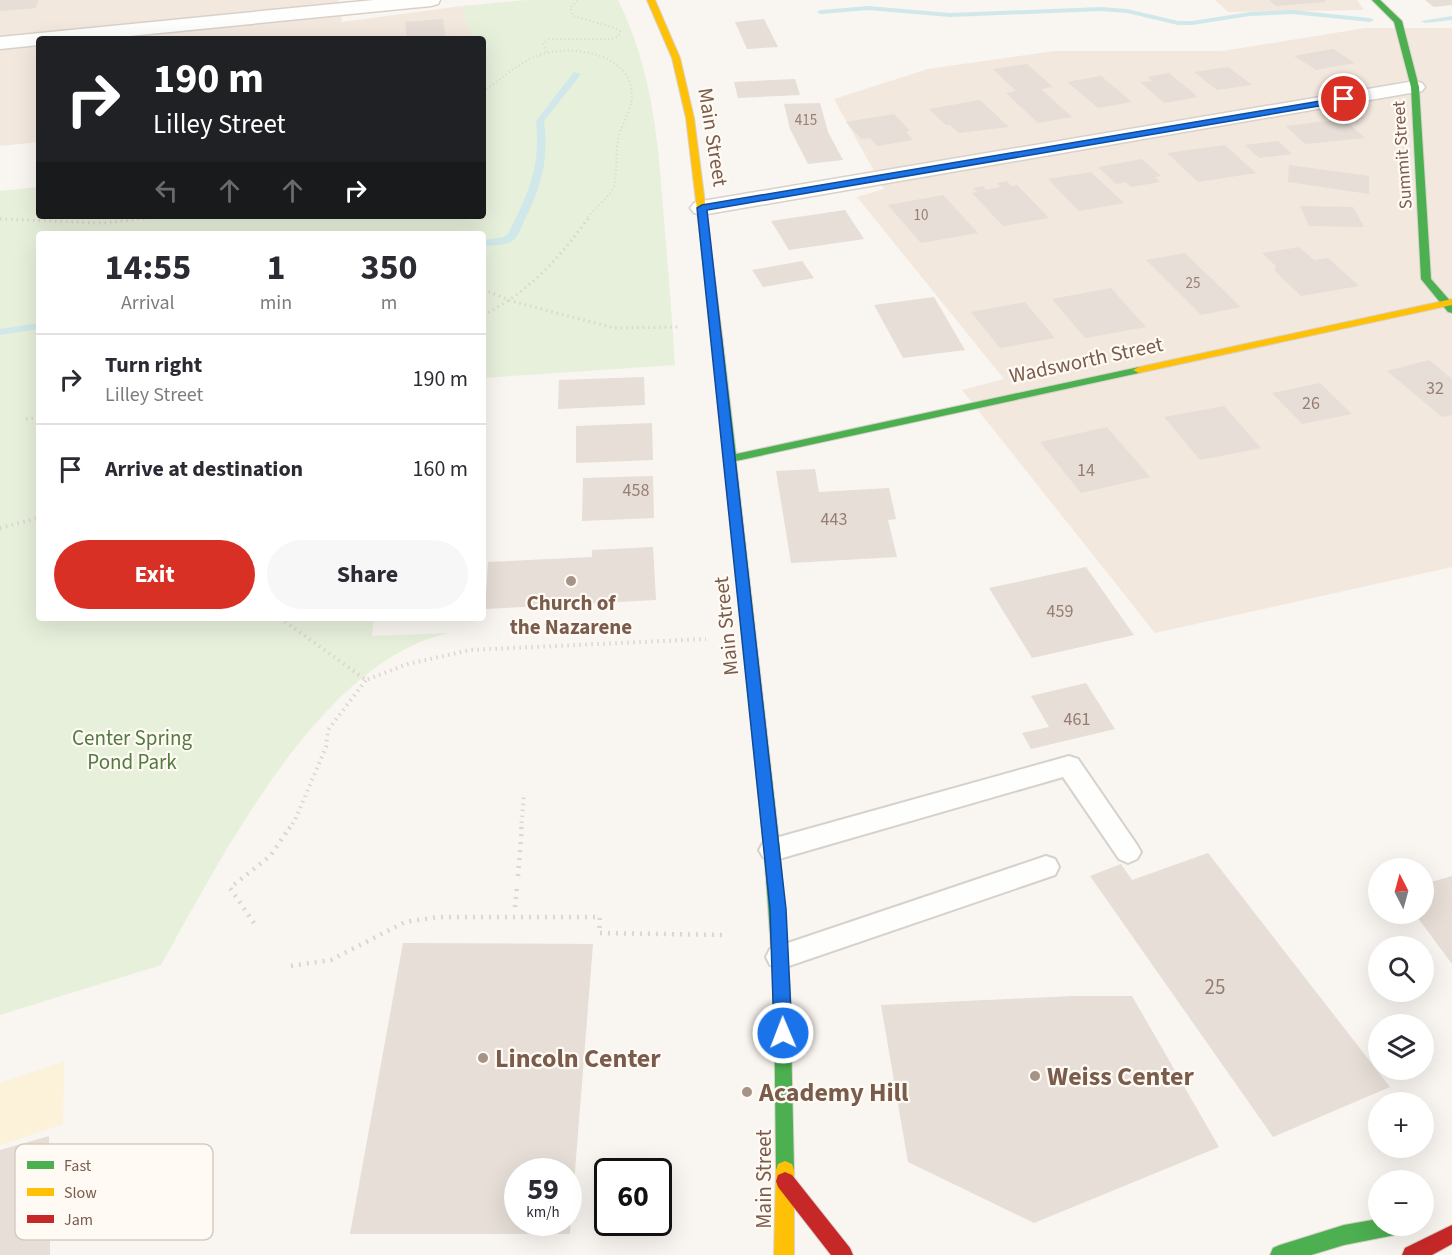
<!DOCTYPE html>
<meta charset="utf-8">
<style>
body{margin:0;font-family:"Source Sans 3",sans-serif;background:#f7f7f7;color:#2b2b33;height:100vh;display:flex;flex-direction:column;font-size:22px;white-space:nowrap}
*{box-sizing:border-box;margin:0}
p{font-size:20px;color:#7c7c81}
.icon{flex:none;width:33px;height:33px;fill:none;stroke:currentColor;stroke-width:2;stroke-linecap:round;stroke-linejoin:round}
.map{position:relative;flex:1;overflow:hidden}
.side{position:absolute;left:36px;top:231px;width:450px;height:390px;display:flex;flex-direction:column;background:#fff;border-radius:6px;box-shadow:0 6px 24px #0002}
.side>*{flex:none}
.hud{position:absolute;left:36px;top:36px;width:450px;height:183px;border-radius:6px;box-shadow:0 6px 24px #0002;background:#202124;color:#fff;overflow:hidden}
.needle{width:39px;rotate:354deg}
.controls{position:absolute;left:1368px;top:858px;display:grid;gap:12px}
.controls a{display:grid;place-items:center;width:66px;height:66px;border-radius:50%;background:#fff;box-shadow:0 6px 24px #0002;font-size:30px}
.speed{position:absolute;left:504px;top:1158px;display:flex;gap:12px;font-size:30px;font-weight:700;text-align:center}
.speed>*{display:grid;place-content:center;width:78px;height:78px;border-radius:50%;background:#fff;box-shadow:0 6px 24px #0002;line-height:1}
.speed small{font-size:15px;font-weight:400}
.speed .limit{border:3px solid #111;border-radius:9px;background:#fff;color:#111}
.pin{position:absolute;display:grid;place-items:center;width:51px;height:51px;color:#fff;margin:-26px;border:3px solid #fff;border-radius:50%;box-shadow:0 2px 6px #0007}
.me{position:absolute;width:66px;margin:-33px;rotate:359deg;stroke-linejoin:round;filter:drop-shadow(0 0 4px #0008)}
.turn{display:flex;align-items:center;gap:21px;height:126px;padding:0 18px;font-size:27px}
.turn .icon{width:78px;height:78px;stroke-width:2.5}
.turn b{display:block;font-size:42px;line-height:51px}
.lanes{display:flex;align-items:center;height:57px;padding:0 18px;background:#0003;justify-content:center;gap:30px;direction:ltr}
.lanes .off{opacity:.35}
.eta{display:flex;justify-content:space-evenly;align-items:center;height:102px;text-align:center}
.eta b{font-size:36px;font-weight:700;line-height:42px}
.cta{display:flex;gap:12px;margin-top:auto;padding:12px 18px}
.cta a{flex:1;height:69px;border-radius:36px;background:#d93025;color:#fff;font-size:24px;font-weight:700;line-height:69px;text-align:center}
.cta a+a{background:#f7f7f7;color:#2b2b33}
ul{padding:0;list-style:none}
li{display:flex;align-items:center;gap:18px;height:90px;padding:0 18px;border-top:2px solid #e1e1e2}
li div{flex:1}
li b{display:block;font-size:22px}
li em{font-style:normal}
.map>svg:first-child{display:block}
.residential{fill:#f2e8de}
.green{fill:#e7f0db}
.sand{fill:#fbf2d9}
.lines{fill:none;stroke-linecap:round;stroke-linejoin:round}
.stream{fill:#d0e8ea;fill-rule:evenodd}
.building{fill:#e6ded7;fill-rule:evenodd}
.lane-casing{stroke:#d7d1cb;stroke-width:4}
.street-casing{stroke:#d7d1cb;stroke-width:3}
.fast-casing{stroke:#d9d2cb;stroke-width:2}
.slow-casing{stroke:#d9d2cb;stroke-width:2}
.jam-casing{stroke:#d9d2cb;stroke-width:2}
.path-far3{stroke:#dcd5d0;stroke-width:2;stroke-dasharray:1 3;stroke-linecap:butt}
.path-far2{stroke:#dcd5d0;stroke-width:3;stroke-dasharray:1.5 4;stroke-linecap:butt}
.path-far1{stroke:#dcd5d0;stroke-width:4;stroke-dasharray:1.5 4.5;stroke-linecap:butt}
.path{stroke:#dcd5d0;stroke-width:4.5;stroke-dasharray:2 6;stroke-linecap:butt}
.lane{fill:#fefefd;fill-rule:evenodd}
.street{fill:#fefefd;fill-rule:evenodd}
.fast{fill:#4caf50;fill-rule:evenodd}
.slow{fill:#ffc107;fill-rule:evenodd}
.jam{fill:#c62828;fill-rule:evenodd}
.route{fill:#1a73e8;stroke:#114b97;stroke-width:1.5}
.poi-dot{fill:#a69286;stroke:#fffaf3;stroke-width:2}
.labels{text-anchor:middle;stroke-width:4.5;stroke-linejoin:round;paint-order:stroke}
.far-number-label{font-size:15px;fill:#977e72}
.far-street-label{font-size:18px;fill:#7a5c4d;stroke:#fffaf3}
.number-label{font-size:18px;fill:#977e72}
.street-label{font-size:21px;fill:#7a5c4d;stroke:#fffaf3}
.poi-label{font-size:21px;font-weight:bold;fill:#7a5c4d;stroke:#fffaf3}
.park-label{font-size:21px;fill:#537a41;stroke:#fffaf3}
.near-number-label{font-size:21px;fill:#977e72}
.near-poi-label{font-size:26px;font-weight:bold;fill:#7a5c4d;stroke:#fffaf3;text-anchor:start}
.key{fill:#fffaf3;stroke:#d7cbc1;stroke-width:1.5}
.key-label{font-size:16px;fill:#7a5c4d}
</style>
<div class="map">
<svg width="1452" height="1255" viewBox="0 0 1452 1255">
<rect width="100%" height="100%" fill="#f9f5f0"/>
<path class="residential" d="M0 0H338L342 22 462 6 472 39H39V142L0 146Z
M1215 0H1357L1364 10 1228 12Z
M1365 28H1452V567L1155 633 962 390 1004 379 857 197 884 189 834 99 928 69 1055 51H1223Z"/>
<path class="green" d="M526 0H618C653 71 658 141 664 219 668 267 672 316 675 365L483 378V234H39V618H374L372 636 449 633C320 660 221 859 161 965L0 1015V191L39 187V216H483V39H472L462 6Z"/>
<path class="sand" d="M64 1062 63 1124 0 1145V1083Z"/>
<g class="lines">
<path class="stream" d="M868 6 950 13 1101 7 1127 9 1178 21H1192L1250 12 1292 10 1370 18 1374 20 1370 22 1292 14 1250 16 1192 25H1178L1127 13 1101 11 950 17 868 10 821 14 817 12 821 10Z
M1452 16V20L1425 23 1421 21Z
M574 72 581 74 544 121C549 158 542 186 525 219 522 226 518 238 511 242 503 246 491 245 483 246V240L504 237 508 234C528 194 541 167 536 121Z
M39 323V329L0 335V329Z"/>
</g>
<path class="building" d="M0 0H38L36 8 0 11Z
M1269 0H1325V2L1276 6Z
M1425 0H1452V5L1434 7Z
M443 19 446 39H407L405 22Z
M764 19 778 47 747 49 735 22Z
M1333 49 1355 63 1316 70 1294 56Z
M1027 64 1053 87 1041 89 1072 117 1038 123 1006 93 1016 91 993 69Z
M1228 67 1252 85 1217 90 1194 72Z
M1169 73 1198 97 1164 103 1140 82 1152 81 1147 77Z
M1101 76 1132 102 1098 108 1067 82Z
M795 79 800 95 738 98 734 82Z
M980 100 1009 127 959 133 950 125H946L929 109Z
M820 103 828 132 843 160 808 164 790 129 784 104Z
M894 114 910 131H906L913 140 877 146 870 138 861 139 846 122Z
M1344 119 1365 138 1305 144 1286 126Z
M1278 141 1292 154 1259 158 1245 145Z
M1225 145 1256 173 1198 182 1167 153Z
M1142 159 1161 176 1155 177 1160 182 1131 187 1125 182 1116 184 1098 167Z
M1289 165 1369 176V194L1288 182Z
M1091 172 1124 203 1079 211 1048 179Z
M1007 181 1011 186 1017 185 1049 218 1003 226 972 193 977 192 973 188 983 186 986 190 1001 187 997 183Z
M943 195 978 233 921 243 888 205Z
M1300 206 1353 207 1364 227 1309 226Z
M845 210 864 239 789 250 771 221Z
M1299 247 1314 260 1328 258 1359 286 1301 296 1275 271 1276 266 1262 253Z
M1185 253 1241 307 1201 315 1146 260Z
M802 261 814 278 763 287 752 270Z
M1111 288 1146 327 1085 338 1052 299Z
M934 297 965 350 903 358 874 305Z
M1025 302 1055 338 1000 348 971 312Z
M1429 360 1452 379V415L1442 417 1387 371Z
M644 377 645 405 558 409 559 380Z
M1320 383 1352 414 1302 424 1272 393Z
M1224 406 1261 448 1200 460 1164 417Z
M652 423 653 460 576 463V426Z
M1107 427 1150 477 1081 493 1040 442Z
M815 469 819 492 889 488 896 519 888 520 897 557 791 563 776 471Z
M653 476 654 518 582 521 583 478Z
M653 547 656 600 485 609 488 562 592 557V550Z
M1086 567 1134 635 1032 658 989 588Z
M1086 683 1115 729 1031 749 1022 733 1049 727 1031 696Z
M1208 853 1390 1087 1273 1137 1090 876 1121 864 1132 880Z
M1452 876V964L1415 914H1424V884Z
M403 943 593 944 570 1234H350ZM518 1172H568V1222H518Z
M1072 996H1132L1219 1147 1034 1223 908 1162 881 1005Z
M49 1136 50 1255H0V1150Z"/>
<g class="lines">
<g class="lane-casing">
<path id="lane" d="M1069 756 1078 759 1137 845 1141 852 1137 859 1128 863 1119 859 1063 777 772 861 763 857 759 850 763 843 772 839Z
M1046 856 1055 859 1059 867 1055 875 780 969 770 965 766 957 770 949Z"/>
</g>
<g class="street-casing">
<path id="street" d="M374 0H440L438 4 431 6 99 39H39V45L0 49V37Z
M1415 81 1422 83 1425 87 1422 91 702 215 694 213 690 208 694 203 702 201Z"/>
</g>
<g class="fast-casing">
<path id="fast" d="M1372 0H1380L1402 21 1419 87 1431 279 1452 303V313L1448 312 1421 279 1411 87 1394 22Z
M717 332 722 335 736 454 1139 367 1145 370 1139 373 736 461 780 850 790 991 794 1170 792 1176 785 1179 778 1176 776 1170 774 991 764 850 712 335Z
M1378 1219V1226H1404L1402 1233 1395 1235 1344 1245 1311 1255H1270L1273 1248 1280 1245 1344 1225Z"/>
</g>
<g class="slow-casing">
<path id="slow" d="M647 0H655L680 58 694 118 722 335 717 338 712 335 686 118 672 58Z
M1452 299V305L1139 373 1133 370 1139 367Z
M785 1161 792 1164 794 1170V1255H774L776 1170 778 1164Z"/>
</g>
<g class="jam-casing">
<path id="jam" d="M785 1172 792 1175 850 1248 853 1255H831L778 1187 776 1181 778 1175Z
M1452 1225V1244L1432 1255H1402L1405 1248Z"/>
</g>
<path class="path-far3" d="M546 52 543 43 549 39H611L619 36 620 31 615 28 573 16 570 8 578 0
M483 91C500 80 518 63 537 56 565 44 624 51 631 87 635 107 624 118 619 135 615 151 618 169 614 185 612 195 595 208 588 217
M157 217 166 216"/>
<path class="path-far2" d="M0 219 103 223 166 216
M483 292H490L511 301 614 328 679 327
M483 315C531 291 559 258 590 216
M26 419 39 417"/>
<path class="path-far1" d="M0 528 39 518
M280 618 366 680 408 664 470 650 706 639
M289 829 295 820 326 747 328 730 366 680
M521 829 524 794"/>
<path class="path" d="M518 876 522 827
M515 907 517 887
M254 923 230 888 271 855 290 827
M291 966 331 960 405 922 438 917H600L599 933 725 935"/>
<use href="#lane" class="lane"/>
<use href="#street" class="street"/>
<use href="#fast" class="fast"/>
<use href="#slow" class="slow"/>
<use href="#jam" class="jam"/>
</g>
<path class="route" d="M1344 97H1348V101L707 210 786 909 792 1033 789 1038 783 1041 777 1038 774 1033 770 909 697 208 702 205Z"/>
<g class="poi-dot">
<circle cx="571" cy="581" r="6"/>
<circle cx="483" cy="1058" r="6"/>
<circle cx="1035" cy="1076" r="6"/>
<circle cx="747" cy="1092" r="6"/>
</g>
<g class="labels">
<g class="far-number-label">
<text x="806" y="125">415</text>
<text x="921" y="220">10</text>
<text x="1193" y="288">25</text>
</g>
<g class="far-street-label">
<text transform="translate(1402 155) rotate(-94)" y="6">Summit Street</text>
</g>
<g class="number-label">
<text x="1435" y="394">32</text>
<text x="1311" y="409">26</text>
<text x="1086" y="476">14</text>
<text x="636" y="496">458</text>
<text x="834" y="525">443</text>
<text x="1060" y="617">459</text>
<text x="1077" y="725">461</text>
</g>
<g class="street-label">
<text transform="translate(713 137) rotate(81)" y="7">Main Street</text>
<text transform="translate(1086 360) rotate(-12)" y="7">Wadsworth Street</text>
<text transform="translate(726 626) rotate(-96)" y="7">Main Street</text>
<text transform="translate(764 1179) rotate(-90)" y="7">Main Street</text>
</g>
<g class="poi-label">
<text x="571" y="610">Church of<tspan x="571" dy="24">the Nazarene</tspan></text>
</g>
<g class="park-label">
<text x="132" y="745">Center Spring<tspan x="132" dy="24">Pond Park</tspan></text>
</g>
<g class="near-number-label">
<text x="1215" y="994">25</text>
</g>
<g class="near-poi-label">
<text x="495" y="1067">Lincoln Center</text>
<text x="1047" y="1085">Weiss Center</text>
<text x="759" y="1101">Academy Hill</text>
</g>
</g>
<rect x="15" y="1144" width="198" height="96" rx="9" class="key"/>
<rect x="27" y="1161" width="27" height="8" fill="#4caf50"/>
<rect x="27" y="1188" width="27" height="8" fill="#ffc107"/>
<rect x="27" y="1215" width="27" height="8" fill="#c62828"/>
<g class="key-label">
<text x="64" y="1171">Fast</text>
<text x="64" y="1198">Slow</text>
<text x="64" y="1225">Jam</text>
</g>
</svg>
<div class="controls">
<a><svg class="needle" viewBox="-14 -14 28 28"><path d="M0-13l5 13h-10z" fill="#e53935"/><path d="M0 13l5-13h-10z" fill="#7c7c81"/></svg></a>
<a><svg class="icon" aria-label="search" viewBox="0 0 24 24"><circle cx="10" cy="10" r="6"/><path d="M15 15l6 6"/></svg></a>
<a><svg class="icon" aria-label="layers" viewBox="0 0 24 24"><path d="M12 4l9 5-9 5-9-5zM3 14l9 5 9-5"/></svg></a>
<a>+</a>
<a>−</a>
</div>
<div class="speed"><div>59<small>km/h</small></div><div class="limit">60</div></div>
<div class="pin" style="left:1344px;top:99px;background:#d93025"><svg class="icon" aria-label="arrive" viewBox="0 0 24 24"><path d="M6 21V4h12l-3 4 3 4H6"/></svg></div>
<svg class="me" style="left:783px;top:1033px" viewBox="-20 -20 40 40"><circle r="17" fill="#1a73e8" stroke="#fff" stroke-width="3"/><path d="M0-11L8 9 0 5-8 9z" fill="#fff"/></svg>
<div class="hud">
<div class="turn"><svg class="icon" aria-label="right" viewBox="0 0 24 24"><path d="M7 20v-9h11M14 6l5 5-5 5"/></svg><div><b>190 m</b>Lilley Street</div></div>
<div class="lanes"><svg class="icon off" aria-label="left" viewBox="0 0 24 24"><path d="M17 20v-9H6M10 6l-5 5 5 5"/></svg><svg class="icon off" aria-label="ahead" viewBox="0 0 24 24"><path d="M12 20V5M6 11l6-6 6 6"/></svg><svg class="icon off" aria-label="ahead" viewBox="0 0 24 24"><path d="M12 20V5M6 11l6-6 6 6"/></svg><svg class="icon" aria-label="right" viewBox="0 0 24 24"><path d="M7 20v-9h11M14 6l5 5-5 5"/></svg></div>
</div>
<section class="side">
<div class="eta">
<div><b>14:55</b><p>Arrival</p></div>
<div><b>1</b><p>min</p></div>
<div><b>350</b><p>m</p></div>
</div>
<ul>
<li><svg class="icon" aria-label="right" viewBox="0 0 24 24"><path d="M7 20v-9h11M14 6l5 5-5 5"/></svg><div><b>Turn right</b><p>Lilley Street</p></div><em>190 m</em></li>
<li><svg class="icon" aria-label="arrive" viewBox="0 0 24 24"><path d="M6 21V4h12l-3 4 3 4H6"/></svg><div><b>Arrive at destination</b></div><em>160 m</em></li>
</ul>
<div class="cta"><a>Exit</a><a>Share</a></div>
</section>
</div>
